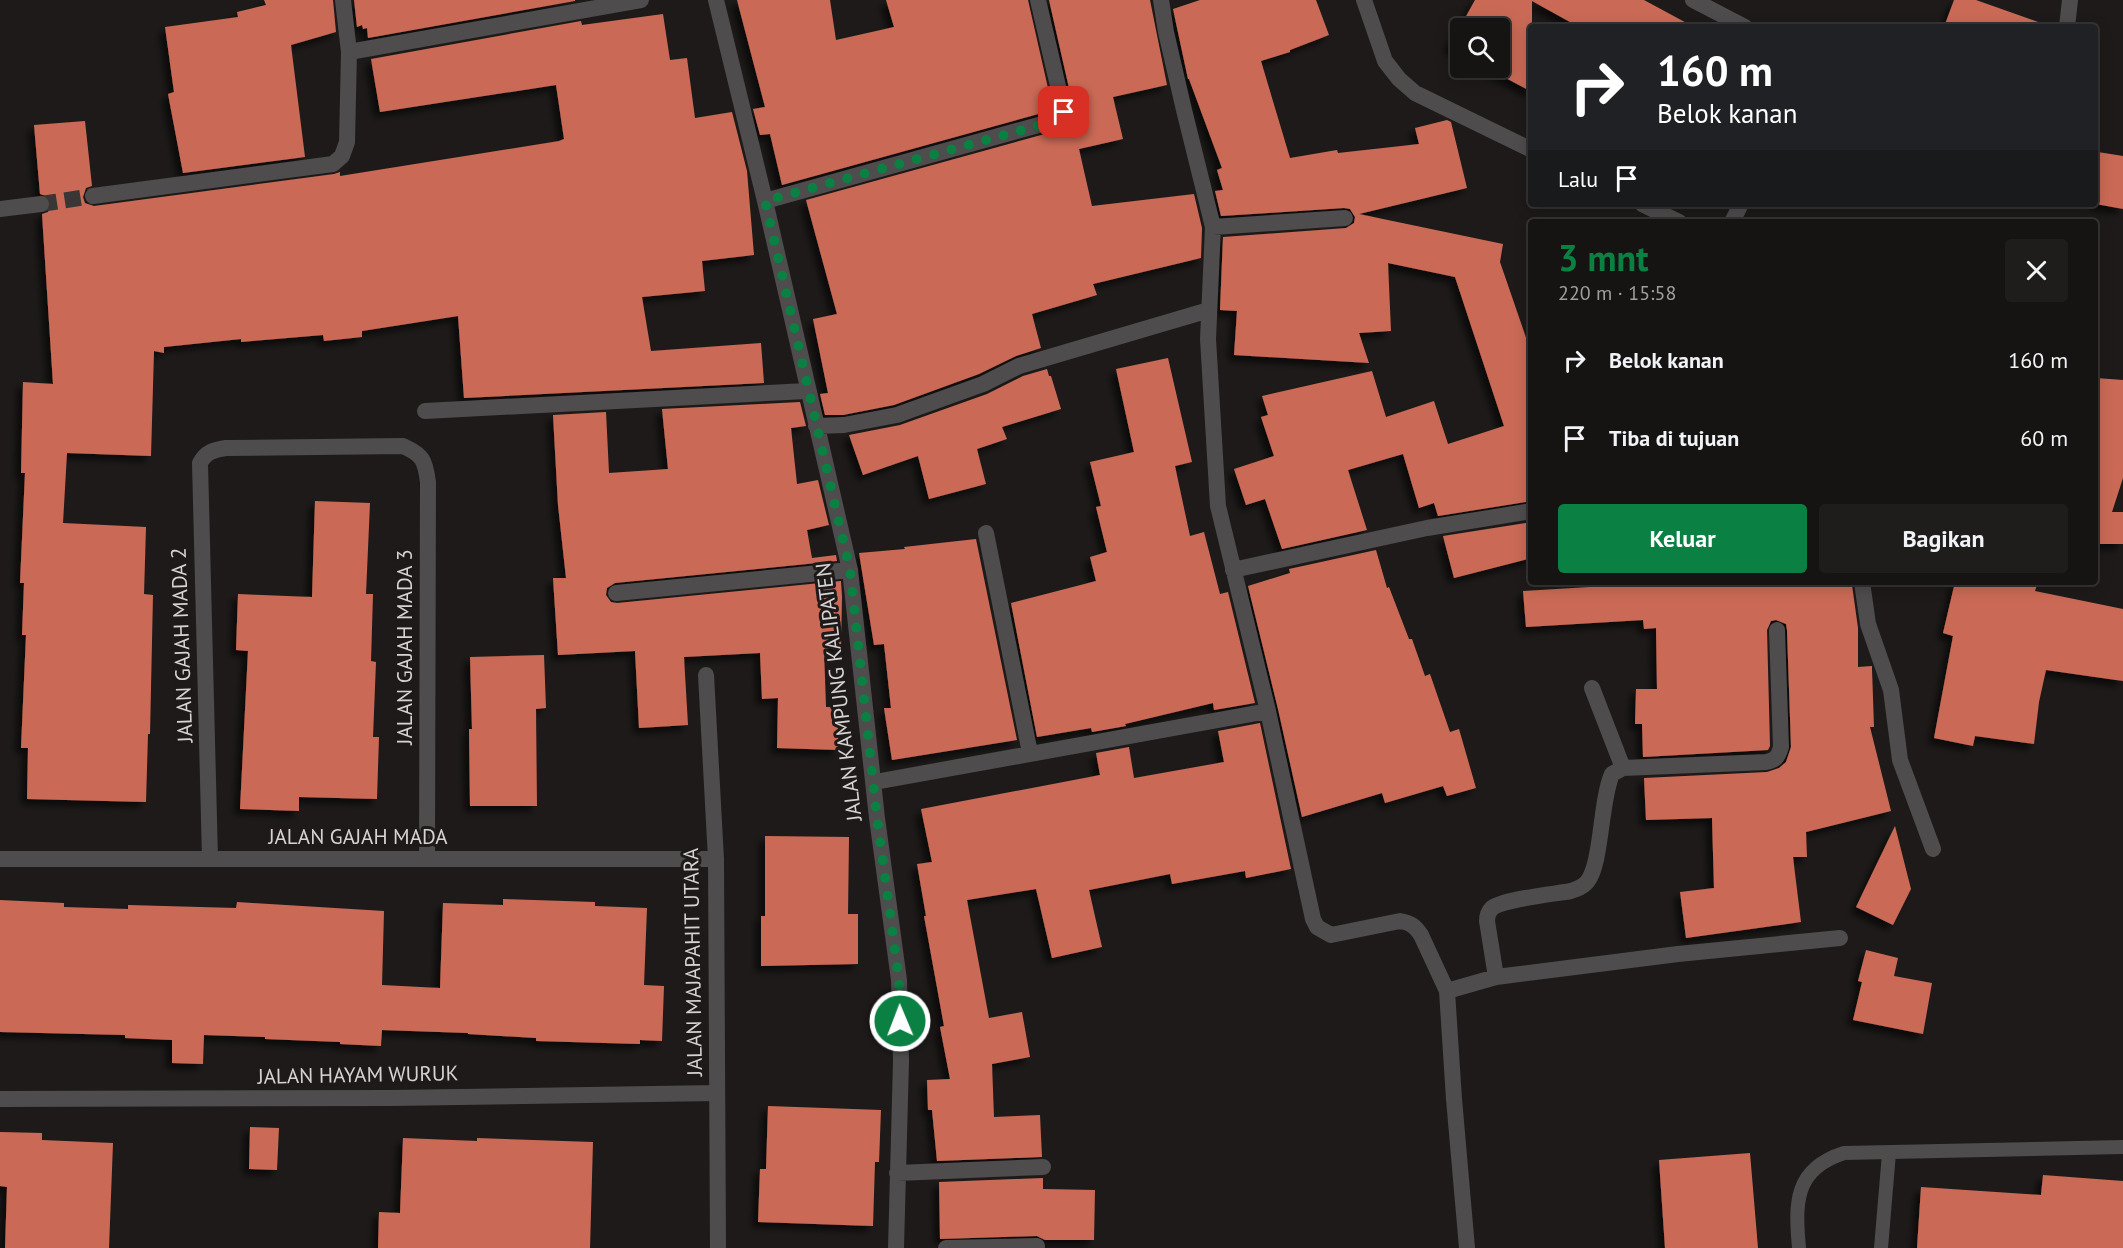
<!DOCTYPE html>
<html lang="id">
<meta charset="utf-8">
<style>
body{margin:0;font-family:"PT Sans",sans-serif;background:#1f1d1c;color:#f1f3f6;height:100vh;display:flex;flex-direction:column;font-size:22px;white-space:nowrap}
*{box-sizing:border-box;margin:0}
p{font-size:20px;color:#9e9ea0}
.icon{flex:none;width:33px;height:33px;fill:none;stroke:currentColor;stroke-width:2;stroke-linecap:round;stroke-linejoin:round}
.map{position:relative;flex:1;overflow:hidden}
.panel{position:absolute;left:1528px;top:219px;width:570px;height:366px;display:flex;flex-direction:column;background:#161413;border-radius:6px;box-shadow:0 3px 15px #0003,0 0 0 2px #353333}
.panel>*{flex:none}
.hud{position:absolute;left:1528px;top:24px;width:570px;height:183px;border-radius:6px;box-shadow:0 3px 15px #0003,0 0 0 2px #353333;background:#202124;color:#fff;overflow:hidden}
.buttons{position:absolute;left:1450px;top:18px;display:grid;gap:12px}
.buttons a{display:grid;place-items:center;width:60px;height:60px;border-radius:6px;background:#161413;box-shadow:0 3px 15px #0003,0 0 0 2px #353333;font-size:30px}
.pin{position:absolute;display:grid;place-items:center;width:51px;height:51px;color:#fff;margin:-26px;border-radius:12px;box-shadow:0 3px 9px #0006}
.me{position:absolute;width:66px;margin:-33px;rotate:359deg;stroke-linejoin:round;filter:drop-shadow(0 0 4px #0008)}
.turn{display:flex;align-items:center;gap:21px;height:126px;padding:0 30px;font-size:27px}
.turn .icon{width:78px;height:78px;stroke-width:2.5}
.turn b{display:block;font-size:42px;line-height:51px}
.then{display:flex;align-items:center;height:57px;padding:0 30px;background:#0003;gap:12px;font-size:22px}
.round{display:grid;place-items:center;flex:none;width:63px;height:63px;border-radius:6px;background:#1f1d1c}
.head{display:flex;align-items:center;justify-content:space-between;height:102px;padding:0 30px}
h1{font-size:36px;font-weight:700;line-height:45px;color:#0b8043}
.primary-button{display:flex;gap:12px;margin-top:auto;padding:12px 30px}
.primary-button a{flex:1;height:69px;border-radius:6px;background:#0b8043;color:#fff;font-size:24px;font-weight:700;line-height:69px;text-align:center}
.primary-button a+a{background:#1f1d1c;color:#f1f3f6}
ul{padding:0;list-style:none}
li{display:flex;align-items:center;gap:18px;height:78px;padding:0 30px}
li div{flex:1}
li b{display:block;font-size:22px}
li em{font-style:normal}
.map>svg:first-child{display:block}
.building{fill:#ca6b56;filter:url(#shadow)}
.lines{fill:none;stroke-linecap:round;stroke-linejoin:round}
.minor-tunnel{stroke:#393635;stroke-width:16;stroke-dasharray:16 8;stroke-linecap:butt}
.service{stroke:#4e4c4c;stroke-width:14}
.minor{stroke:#4e4c4c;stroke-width:16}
.route{stroke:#0b8043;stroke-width:10;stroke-dasharray:0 18}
.labels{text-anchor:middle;stroke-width:6;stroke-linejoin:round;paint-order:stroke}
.street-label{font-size:21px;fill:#d6d4d3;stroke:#1d1a19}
</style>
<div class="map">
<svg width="2123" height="1248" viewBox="0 0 2123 1248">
<defs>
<filter id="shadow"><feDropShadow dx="-5.5" dy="5.5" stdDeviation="3" flood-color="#0009"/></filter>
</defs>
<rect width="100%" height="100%" fill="#1d1a19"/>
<path class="building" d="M264 0H333L336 32 291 45 305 157 183 173 168 94 174 92 165 27 238 17 237 12 266 5Z
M354 0H575V1L368 38 367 28 363 29 362 25 357 27Z
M737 0H830L836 40 894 27 886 0H1028L1053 110 782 185 770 134 760 135 753 109 765 107Z
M1049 0H1150L1167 85 1113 97 1123 139 1079 149 1092 206 1194 194 1202 228 1201 258 1093 284 1097 295 1032 314 1041 348 1016 356 979 374 894 405 843 415H825L820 394 828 393 813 319 837 314 806 200 1063 129 1069 125 1073 117 1074 110Z
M1200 0H1316L1329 35 1290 50V52L1261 61 1290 158 1337 150 1338 153 1419 144 1415 128 1447 120 1451 122 1467 188 1359 214 1503 244 1500 262 1532 355V501L1438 516 1434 503 1419 508 1403 454 1348 470 1367 530 1282 549 1265 499 1246 505 1234 469 1274 456 1261 417 1268 415 1262 396 1372 371 1386 417 1434 401 1448 444 1504 426 1455 277 1388 263 1391 331 1359 333 1369 363 1234 355 1237 311 1220 310 1223 237 1346 228 1354 223 1355 217 1350 209 1344 208 1221 216 1215 191 1223 190 1217 170 1222 168 1189 79H1188L1173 9Z
M1475 0H1644L1694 27H1579L1532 1V92L1487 68H1500V28H1461V53L1449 47Z
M1954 0H1976L2041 23 2040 27H1944Z
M663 14 670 60 687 58 695 118 732 112 747 171 754 255 702 261 705 291 642 297 651 351 761 343 764 383 464 398 458 316 362 331V337L324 341 323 335 241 342V339L164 347V353L154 351 151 456 67 453 63 523 146 527 144 594 153 595 150 734H148L146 802 27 799 28 748H21L26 635H22L24 583H20L25 473H21L23 382 53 384 42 214 48 212 51 203 49 197 40 194 34 125 85 121 92 186 86 188 83 197 85 203 94 206 334 174 340 172V176L559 141 564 139 556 85 380 112 371 59 581 21 582 25Z
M2098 152 2123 156V209L2096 204V166Z
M1168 358 1192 462 1175 466 1190 536 1204 532 1220 594 1228 592 1255 703 1214 710 1213 703 1125 724 1126 726 1092 732 1091 728 1037 737 1011 603 1096 581 1090 557 1107 552 1096 507 1101 506 1090 462 1134 452 1116 369Z
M1047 369 1049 376H1051L1061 409 1002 427 1007 439 977 449 986 484 929 499 918 456 863 475 849 435 900 425 987 394 1023 376Z
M2096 378 2123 380V478L2112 512H2123V544H2096Z
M800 402 806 426 791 428 797 484 818 480 829 525 807 530 812 558 836 555 837 561 615 583 607 588 606 595 611 602 617 603 841 581 842 597 841 647 824 649 826 707H839L838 750 777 748 778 698 762 699 760 653 684 657 688 725 639 728 635 651 558 655 553 578H566L558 505 553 415 606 412 609 473 668 469 662 409Z
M315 501 370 503 366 594H373L371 661 376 662 373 737H379L377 799 299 797V811L240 809 248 651 236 650 238 594 312 597Z
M1532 522V558L1454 578 1443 536Z
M976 539 1017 740 892 760 884 708H891L884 644 874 645 859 553 905 549 904 547Z
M1376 550 1387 588 1389 587 1409 639H1412L1425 676 1430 674 1450 732 1459 729 1476 788 1447 796 1443 786 1385 803 1382 793 1302 817 1278 709 1248 586 1290 573 1289 569Z
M1640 582H1774V584L1852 585 1858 628V667L1872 666V669L1874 727H1870L1891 811 1806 832 1807 857H1793L1801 922 1686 938 1680 892 1714 888 1712 818 1646 820 1644 778 1767 772 1779 768 1786 762 1791 747 1787 630 1786 624 1776 620 1771 621 1767 630 1770 746 1768 750 1643 757 1642 724H1635L1636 689H1657L1656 628 1644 629 1643 620 1526 627 1523 591 1640 584Z
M1955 582H2038L2035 591 2123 609V681L2046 670 2039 702 2034 744 1975 736 1973 746 1934 738 1953 636 1943 633Z
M544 655 546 708 536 709 537 806H470L469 729H472L470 657Z
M1260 723 1291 869 1246 878 1245 871 1172 884 1170 874 1089 890 1102 947 1052 958 1036 889 967 900 989 1018 1022 1012 1030 1057 992 1064 994 1117 1040 1115 1042 1157 937 1161 932 1110H928L927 1080 950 1079 940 1027 944 1026 924 916H926L917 864 932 862 921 809 1100 775 1096 753 1129 747 1134 778 1224 762 1218 731Z
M1895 826 1911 889 1893 925 1856 907Z
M765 836 849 837 848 914H858V964L761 966V916H765Z
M503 899 595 902V906L647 908 644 985 664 986 662 1041 640 1040V1044L536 1041V1038L468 1034V1033L382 1030 381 1046 340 1044V1042L265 1039V1037L204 1035 203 1064 172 1063V1040L125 1038V1035L0 1032V900L64 903V907L128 909V905L236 908 237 902 384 911 382 985 440 988 443 903 503 905Z
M1866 950 1898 958 1894 976 1932 983 1923 1034 1853 1020 1862 982 1858 981Z
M768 1106 881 1110 879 1162H875L873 1226 758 1222 760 1169H766Z
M250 1127 279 1128 277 1170 249 1169Z
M0 1132 42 1133V1140L113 1143 109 1248H5L7 1187 0 1186Z
M403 1138 477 1141V1138L593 1142 590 1248H378L379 1212 400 1213Z
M1750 1153 1758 1248H1665L1659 1160Z
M2043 1175 2123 1181V1248H1917L1921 1187 2041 1195Z
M1043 1178V1189L1095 1190 1094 1240H1045L1037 1236 940 1239 939 1182Z"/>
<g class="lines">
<path class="minor-tunnel" d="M41 204 93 196"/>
<path class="service" d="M1799 1248C1795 1203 1794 1169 1844 1153L2123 1147
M1881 1248 1889 1153"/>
<path class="minor" d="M716 0 765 201 850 570 877 818 899 980 901 1061 896 1248
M1161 0 1166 32 1184 110 1213 227 1208 339 1218 506 1268 711 1313 919 1317 927 1331 935 1400 921C1411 923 1415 926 1421 935L1447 991 1454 1099 1467 1248
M1364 0 1385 61 1399 79 1415 93 1532 150
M1693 0 1745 27
M2067 27 2070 0
M349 52 641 0
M93 196 333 164 342 156 347 142 349 52 343 0
M765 201 1060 119 1064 112 1038 0
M1642 204 1679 222
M0 209 41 204
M1732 222 1741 204
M1213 227 1345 218
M425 411 807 391
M816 426 844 425 897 415 983 384 1019 366 1209 310
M986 533 1030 753
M1233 570 1427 528 1532 511
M1862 582 1868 624 1891 690 1900 760 1933 849
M616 593 850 570
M706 675 716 859 718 1248
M1592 688 1623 768
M875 782 1268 711
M0 859H716
M210 859 200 463C206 452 213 450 226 448L403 446C423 455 425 460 428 482L427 859
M1496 977 1487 921C1487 917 1488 912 1492 908 1504 899 1554 894 1571 891 1577 889 1583 887 1587 882 1602 864 1600 802 1612 774L1623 768 1766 762C1776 760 1778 757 1781 747L1777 630
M1447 991 1496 977 1678 954 1840 938
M0 1099 391 1098 717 1093
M897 1173 1043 1167
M946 1248 1037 1246"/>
</g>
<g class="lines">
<path class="route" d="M900 1021 899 980 877 818 850 570 765 201 1055 121 1060 119 1064 112"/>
</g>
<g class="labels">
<g class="street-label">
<text transform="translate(182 645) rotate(-92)" y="7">JALAN GAJAH MADA 2</text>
<text transform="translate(405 647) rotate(-90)" y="7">JALAN GAJAH MADA 3</text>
<text transform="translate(839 692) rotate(-97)" y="7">JALAN KAMPUNG KALIPATEN</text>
<text x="358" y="844">JALAN GAJAH MADA</text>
<text transform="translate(693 962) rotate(-91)" y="7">JALAN MAJAPAHIT UTARA</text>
<text transform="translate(358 1075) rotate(-1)" y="7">JALAN HAYAM WURUK</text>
</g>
</g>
</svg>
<div class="buttons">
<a><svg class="icon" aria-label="search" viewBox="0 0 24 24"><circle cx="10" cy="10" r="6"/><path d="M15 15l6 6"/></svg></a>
</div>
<div class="pin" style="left:1064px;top:112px;background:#d93025"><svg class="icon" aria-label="arrive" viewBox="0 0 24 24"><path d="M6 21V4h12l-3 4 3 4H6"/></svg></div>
<svg class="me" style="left:900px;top:1021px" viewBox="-20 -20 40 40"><circle r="17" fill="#0b8043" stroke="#fff" stroke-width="3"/><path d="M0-11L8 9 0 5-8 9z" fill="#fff"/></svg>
<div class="hud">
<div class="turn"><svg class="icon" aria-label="right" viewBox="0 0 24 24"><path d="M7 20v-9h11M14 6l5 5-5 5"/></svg><div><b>160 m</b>Belok kanan</div></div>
<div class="then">Lalu<svg class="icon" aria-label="arrive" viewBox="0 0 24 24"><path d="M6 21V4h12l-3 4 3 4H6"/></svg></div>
</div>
<section class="panel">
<div class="head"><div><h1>3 mnt</h1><p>220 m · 15:58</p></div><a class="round"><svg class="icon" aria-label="close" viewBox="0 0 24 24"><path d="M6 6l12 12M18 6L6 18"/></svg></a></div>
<ul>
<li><svg class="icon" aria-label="right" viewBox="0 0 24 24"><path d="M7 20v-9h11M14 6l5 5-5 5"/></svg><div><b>Belok kanan</b></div><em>160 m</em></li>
<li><svg class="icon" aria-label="arrive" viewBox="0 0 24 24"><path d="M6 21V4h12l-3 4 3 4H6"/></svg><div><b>Tiba di tujuan</b></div><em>60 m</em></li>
</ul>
<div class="primary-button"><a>Keluar</a><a>Bagikan</a></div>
</section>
</div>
